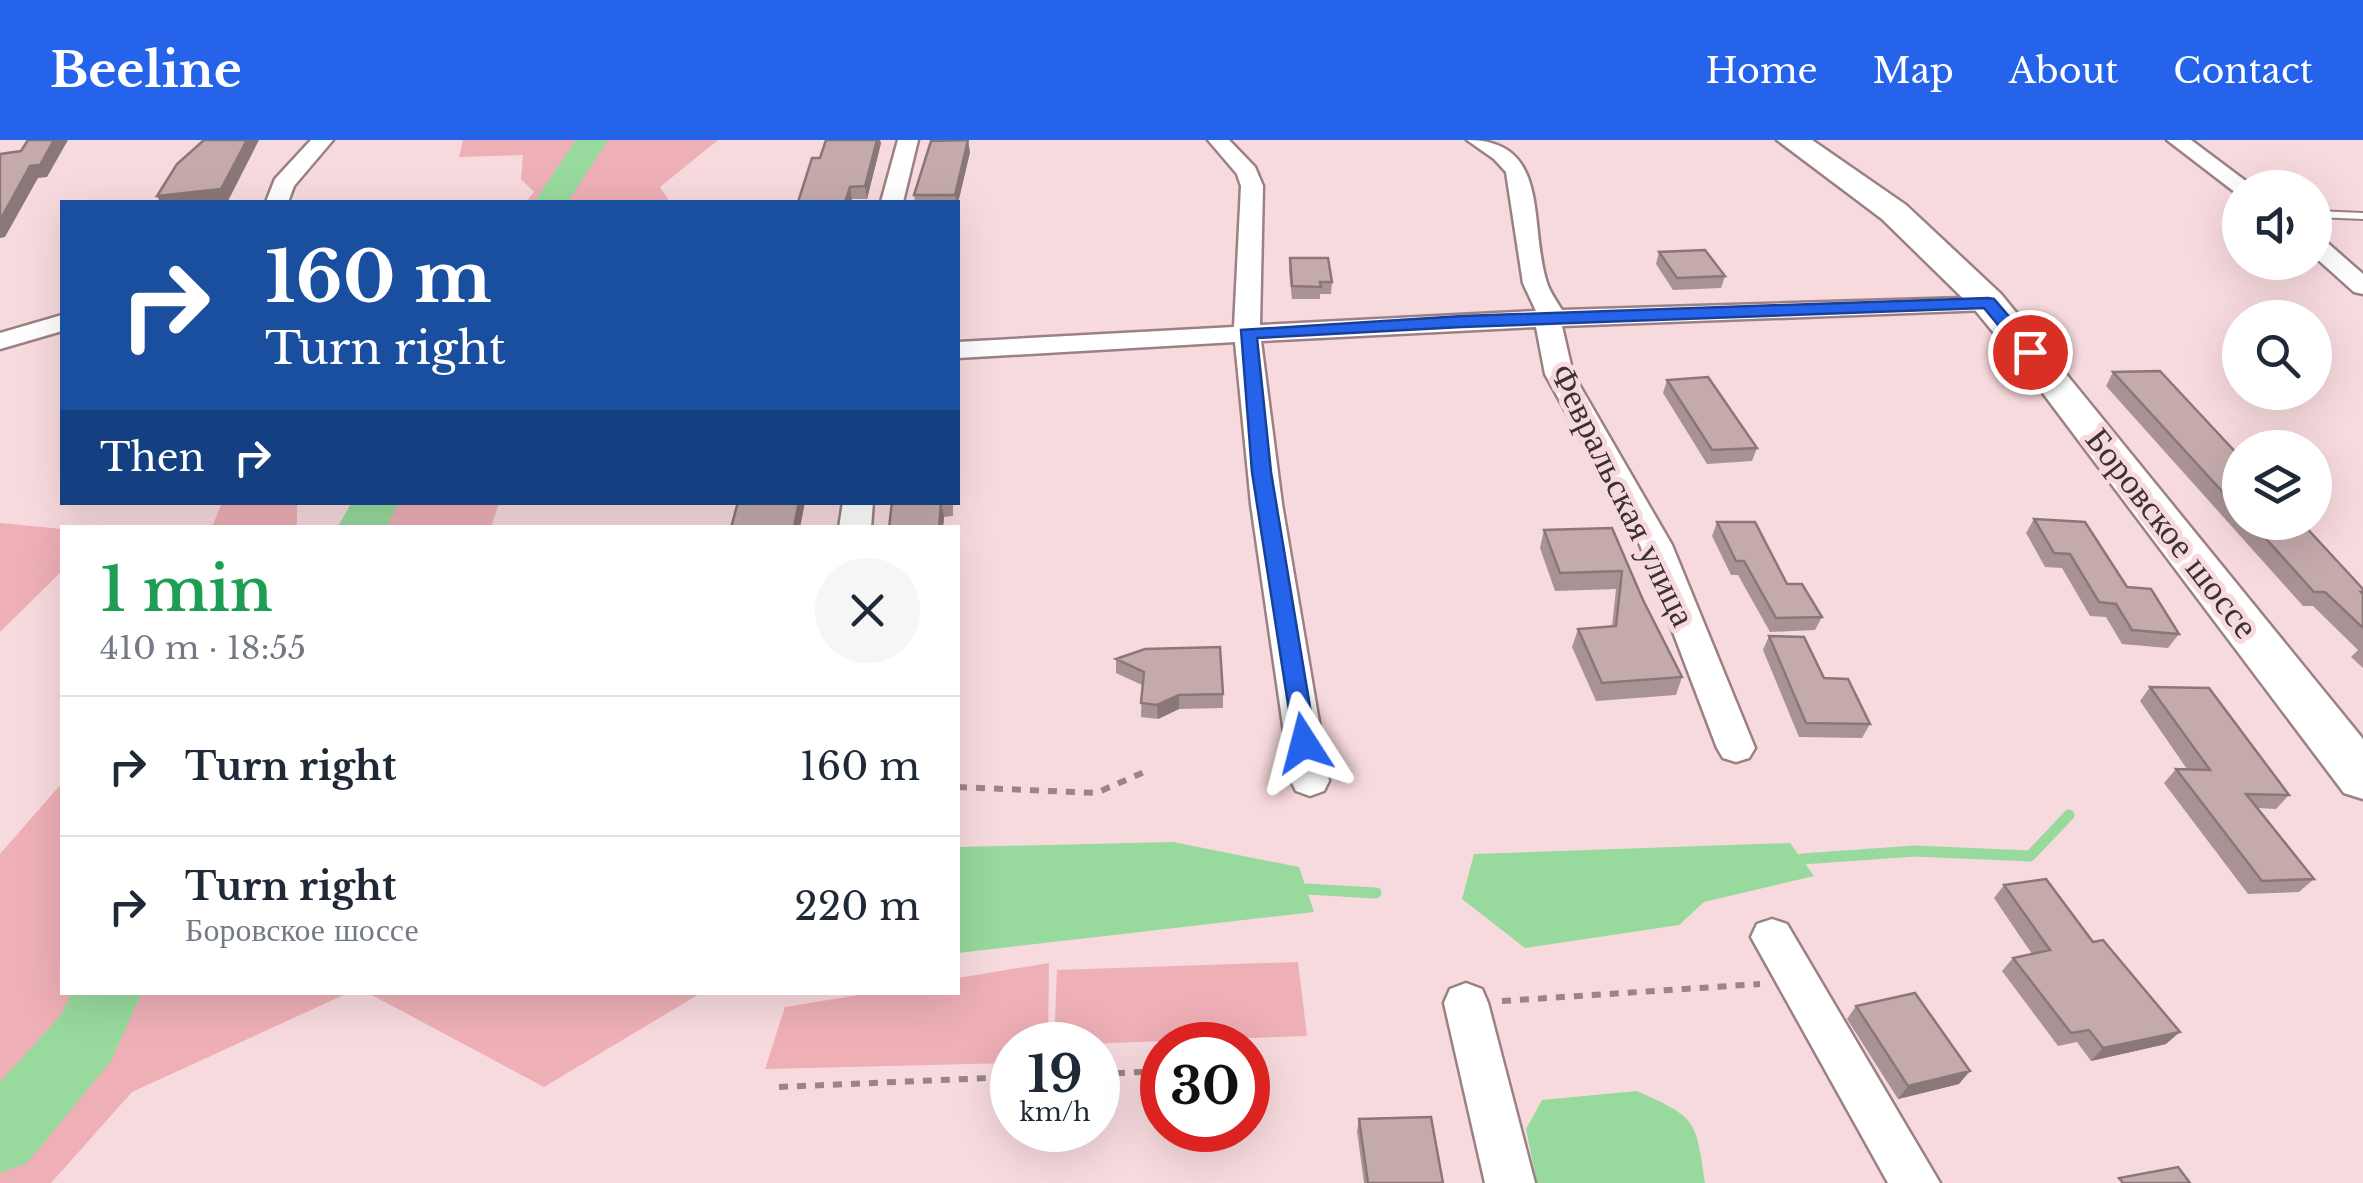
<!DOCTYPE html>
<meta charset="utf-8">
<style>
body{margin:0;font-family:"Libre Baskerville",serif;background:#f6f6f7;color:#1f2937;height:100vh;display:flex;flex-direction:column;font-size:38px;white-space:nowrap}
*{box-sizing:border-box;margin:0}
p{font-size:32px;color:#747a83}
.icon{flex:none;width:55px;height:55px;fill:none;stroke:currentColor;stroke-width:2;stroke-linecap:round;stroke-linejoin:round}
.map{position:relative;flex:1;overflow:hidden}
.sheet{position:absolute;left:60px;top:385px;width:900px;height:470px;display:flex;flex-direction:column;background:#fff;border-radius:0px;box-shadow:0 10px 40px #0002}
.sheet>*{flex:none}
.banner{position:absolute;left:60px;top:60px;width:900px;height:305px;border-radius:0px;box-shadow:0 10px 40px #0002;background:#1a4fa0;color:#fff;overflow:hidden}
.fabs{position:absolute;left:2222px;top:30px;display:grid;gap:20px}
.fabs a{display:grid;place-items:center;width:110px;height:110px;border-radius:50%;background:#fff;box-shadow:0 10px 40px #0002;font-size:50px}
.speed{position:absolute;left:990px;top:882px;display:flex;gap:20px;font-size:50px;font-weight:700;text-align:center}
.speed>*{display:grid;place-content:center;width:130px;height:130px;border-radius:50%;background:#fff;box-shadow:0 10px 40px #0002;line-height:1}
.speed small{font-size:25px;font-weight:400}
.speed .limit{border:15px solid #d22;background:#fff;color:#111}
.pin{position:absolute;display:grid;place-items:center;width:85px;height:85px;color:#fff;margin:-42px;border:5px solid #fff;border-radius:50%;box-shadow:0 2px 10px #0007}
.me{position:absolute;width:110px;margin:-55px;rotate:351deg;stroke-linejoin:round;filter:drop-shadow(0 0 8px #0008)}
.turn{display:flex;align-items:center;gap:35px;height:210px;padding:0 40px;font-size:45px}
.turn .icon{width:130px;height:130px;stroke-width:2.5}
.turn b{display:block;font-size:70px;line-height:85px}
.then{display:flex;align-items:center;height:95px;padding:0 40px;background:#0003;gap:20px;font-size:38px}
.round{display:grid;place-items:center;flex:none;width:105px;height:105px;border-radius:52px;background:#f6f6f7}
.summary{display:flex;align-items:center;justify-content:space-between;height:170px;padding:0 40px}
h1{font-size:60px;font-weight:600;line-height:75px;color:#1e9e55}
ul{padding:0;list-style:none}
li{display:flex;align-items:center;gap:30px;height:140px;padding:0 40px;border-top:2px solid #e0e1e3}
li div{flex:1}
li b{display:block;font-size:38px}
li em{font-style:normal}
header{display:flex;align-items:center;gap:60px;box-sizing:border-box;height:140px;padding:0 50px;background:#2563eb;color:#fff}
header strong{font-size:48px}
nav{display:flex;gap:55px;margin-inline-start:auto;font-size:35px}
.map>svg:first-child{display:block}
.green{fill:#eeafb6}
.water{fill:#98d99d}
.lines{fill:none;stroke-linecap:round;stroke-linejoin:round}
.stream{stroke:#98d99d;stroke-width:11}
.river{fill:#98d99d;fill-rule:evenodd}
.service-casing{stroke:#9b8183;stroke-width:4}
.minor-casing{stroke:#9b8183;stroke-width:5}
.secondary-casing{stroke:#9b8183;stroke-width:5}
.path{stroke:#998487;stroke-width:6;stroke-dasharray:9 9;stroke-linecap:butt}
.service{fill:#fff;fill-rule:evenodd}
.minor{fill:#fff;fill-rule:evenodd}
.secondary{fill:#fff;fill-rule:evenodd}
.wall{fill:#a99294}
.shaded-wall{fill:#8a7778}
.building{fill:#c5aaac;stroke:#8a7778;stroke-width:2.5}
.route{fill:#2563eb;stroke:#184099;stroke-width:2.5}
.labels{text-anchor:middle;stroke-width:10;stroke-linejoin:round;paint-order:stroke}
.street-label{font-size:35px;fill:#3c3032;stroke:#f7dadd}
</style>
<header>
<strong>Beeline</strong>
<nav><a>Home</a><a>Map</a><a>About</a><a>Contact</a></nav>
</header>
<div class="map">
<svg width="2363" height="1043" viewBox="0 0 2363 1043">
<rect width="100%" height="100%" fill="#f7dadd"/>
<path class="green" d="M463 0H718L660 47 670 62H526L534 52 521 39 523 15 459 17Z
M222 363H297V387H212Z
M390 363V362L499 363 491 387H387Z
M0 383 62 389V431L0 492Z
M62 643V852L348 853 132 952 51 1043H0V714Z
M1298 822 1307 896 1054 905 1057 830Z
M1049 823 1048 905H1012V923L765 929 785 867 871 853 958 852V838Z
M368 853V852L701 853 544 947Z"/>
<path class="water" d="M1173 702 1299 727 1314 772 958 813V707Z
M1790 703 1814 736 1704 762 1679 785 1525 808 1462 759 1474 714Z
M1637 951C1697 978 1696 979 1705 1043H1537L1526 989 1542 960Z"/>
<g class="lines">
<path class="stream" d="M1802 719 1915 711 2030 716 2069 675
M1306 749 1376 753"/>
<path class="river" d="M576 0H608L568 62H534Z
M352 362H400L386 388H337Z
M72 852H142L111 921 27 1023 0 1033V942L61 875Z"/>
<g class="service-casing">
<path id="service" d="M2315 71 2363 73V79L2315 77Z"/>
</g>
<g class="minor-casing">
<path id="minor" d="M311 0H333L294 46 288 62H266L275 39Z
M898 0H918L903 62H881Z
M1208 0H1229L1255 27 1263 46 1260 185 1536 171 1523 143 1506 32 1494 19 1467 0C1552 0 1528 85 1547 143 1550 152 1557 162 1562 170L1997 157 2001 162 1988 170 1562 186 1573 234 1672 405 1755 608 1749 618 1736 622 1723 618 1717 608 1640 405 1545 234 1536 187 1261 201 1282 364 1329 641 1324 651 1310 656 1296 651 1291 641 1251 364 1235 202 958 218V202L1234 187 1241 46 1237 34Z
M2167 0H2191L2255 48H2240V54L2236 53Z
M2315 97 2323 99 2363 134V154L2354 152 2315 117Z
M62 175V191L0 209V193Z
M843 362H873L871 388H839Z
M1772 779 1787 784 1940 1043H1888L1751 797 1757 784Z
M1466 843 1482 849 1488 863 1535 1043H1485L1444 863 1450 849Z"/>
</g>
<g class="secondary-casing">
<path id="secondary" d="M1777 0H1812L1906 65 2001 154 2363 599V659L2344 653 2036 244 1975 170 1882 79Z"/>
</g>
<path class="path" d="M958 647 1096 653 1149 630
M1502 861 1760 844
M1098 934 1162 931
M779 947 1012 937"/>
<use href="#service" class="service"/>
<use href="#minor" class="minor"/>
<use href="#secondary" class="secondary"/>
</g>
<path class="wall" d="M881 3 867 59H852L820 18Z
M970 12 958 63 915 62 914 55Z
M1659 112 1725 136 1721 148 1673 150 1656 124Z
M1290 118 1332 142 1331 154H1320V159H1292L1289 131Z
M2113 232 2240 317V382H2301L2363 449V528L2351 517 2358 510 2313 466H2303L2106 246Z
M1667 240 1757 308 1752 321 1707 324 1663 253Z
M892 362H953V376L944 377 943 388H889Z
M2034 379 2127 447 2179 494 2168 508 2122 504 2106 477 2090 476 2062 428 2045 427 2026 393Z
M1717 382 1822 477 1815 490 1770 492 1738 435H1731L1712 396Z
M1612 388 1643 460 1682 537 1676 555 1596 561 1572 507 1578 489 1612 487 1616 449 1555 451 1540 408 1544 390Z
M1769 496 1870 584 1862 598 1799 597 1763 510Z
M1116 519 1223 554V568L1179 569 1158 579 1141 577 1142 545 1116 533Z
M2150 547 2289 655 2276 669 2258 668 2314 739 2299 752 2248 754 2164 643 2176 629H2187L2140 561Z
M2004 745 2166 904 2091 921 2077 902 2058 906 2002 831 2013 818 2032 814 1994 758Z
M1856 866 1959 944 1898 959 1847 879Z
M1359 979 1443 1043H1364L1357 991Z"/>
<path class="shaded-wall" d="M54 0H68L47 37 38 38 5 97 0 98V80L30 26Z
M247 0H259L228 61 160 62 157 56Z
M877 0H880L881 3 867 59 865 46Z
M968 0 970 12 958 63 956 62 955 55Z
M850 47 852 59 851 62H845Z
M799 362H805L800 388H794Z
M941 362 944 377 943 388H939Z
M1179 555V569L1158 579 1157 565Z
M2180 892 2166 904 2091 921 2103 908Z
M1970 931 1959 944 1898 959 1908 946Z"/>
<path class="building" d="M28 0H54L40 25 30 26 0 80V14L21 11Z
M204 0H247L221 49 157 56 177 24Z
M826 0H877L865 46 850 47 845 62H798L812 18H820Z
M968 0 955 55H914L931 1Z
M1705 110 1725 136 1677 138 1659 112Z
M1290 118H1328L1332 142H1320L1321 147 1292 146Z
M2160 231 2240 317V371L2113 232Z
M1708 237 1757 308 1712 310 1667 240Z
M738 362H799L794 387 731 388Z
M892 362H941L939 388H889Z
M2034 379 2085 382 2127 447 2151 449 2179 494 2132 490 2116 464 2099 462 2070 414 2054 413Z
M1717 382H1755L1787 444H1802L1822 477 1776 478 1744 421H1736Z
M2251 382H2301L2363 449V452H2361L2363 454V488L2325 452H2314Z
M1612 388 1643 460 1682 537 1602 543 1578 489 1616 486 1622 431 1560 433 1544 390Z
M1769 496 1804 497 1824 538 1848 539 1870 584 1806 583Z
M1220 507 1223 554 1179 555 1157 565 1141 563 1144 532 1116 519 1145 509Z
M2150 547 2209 548 2289 655 2246 654 2314 739 2262 741 2176 629 2210 630Z
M2046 739 2093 802 2103 800 2180 892 2103 908 2089 890 2071 893 2013 818 2050 810 2004 745Z
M1915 853 1970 931 1908 946 1856 866Z
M1431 977 1443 1043H1368L1359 979Z
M2178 1027 2190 1043H2123L2119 1038Z"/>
<path class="route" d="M1988 158 1994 159 2036 208V215H2023L1984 168 1462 187 1257 198 1271 332 1316 603 1312 609H1295L1252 332 1241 190 1462 176Z"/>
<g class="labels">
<g class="street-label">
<text transform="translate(1623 355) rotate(64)" y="12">Февральская улица</text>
<text transform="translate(2172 393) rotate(52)" y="12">Боровское шоссе</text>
</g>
</g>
</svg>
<div class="fabs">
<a><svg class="icon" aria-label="sound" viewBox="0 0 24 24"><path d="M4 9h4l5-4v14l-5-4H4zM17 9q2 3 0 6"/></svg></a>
<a><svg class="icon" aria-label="search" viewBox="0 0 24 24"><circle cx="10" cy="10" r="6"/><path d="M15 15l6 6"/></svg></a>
<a><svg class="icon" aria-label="layers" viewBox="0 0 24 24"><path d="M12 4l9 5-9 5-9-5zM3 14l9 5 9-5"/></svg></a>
</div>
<div class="speed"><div>19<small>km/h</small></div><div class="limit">30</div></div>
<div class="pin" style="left:2030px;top:212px;background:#d93025"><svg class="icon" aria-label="arrive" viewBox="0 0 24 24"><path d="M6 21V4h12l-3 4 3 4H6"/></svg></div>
<svg class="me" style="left:1304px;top:603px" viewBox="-20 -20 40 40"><path d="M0-17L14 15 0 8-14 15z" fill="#2563eb" stroke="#fff" stroke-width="4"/></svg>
<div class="banner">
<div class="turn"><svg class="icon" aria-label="right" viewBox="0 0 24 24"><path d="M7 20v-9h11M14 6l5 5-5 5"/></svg><div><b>160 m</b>Turn right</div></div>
<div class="then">Then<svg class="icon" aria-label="right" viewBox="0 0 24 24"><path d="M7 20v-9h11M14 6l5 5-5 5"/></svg></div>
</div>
<section class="sheet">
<div class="summary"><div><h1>1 min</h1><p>410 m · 18:55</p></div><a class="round"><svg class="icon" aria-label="close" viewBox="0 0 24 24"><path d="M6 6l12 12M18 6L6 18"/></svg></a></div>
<ul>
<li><svg class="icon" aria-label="right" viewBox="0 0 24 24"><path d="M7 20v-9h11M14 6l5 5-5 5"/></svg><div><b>Turn right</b></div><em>160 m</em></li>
<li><svg class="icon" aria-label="right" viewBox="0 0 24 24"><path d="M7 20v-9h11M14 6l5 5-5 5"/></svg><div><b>Turn right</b><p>Боровское шоссе</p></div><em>220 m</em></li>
</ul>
</section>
</div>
